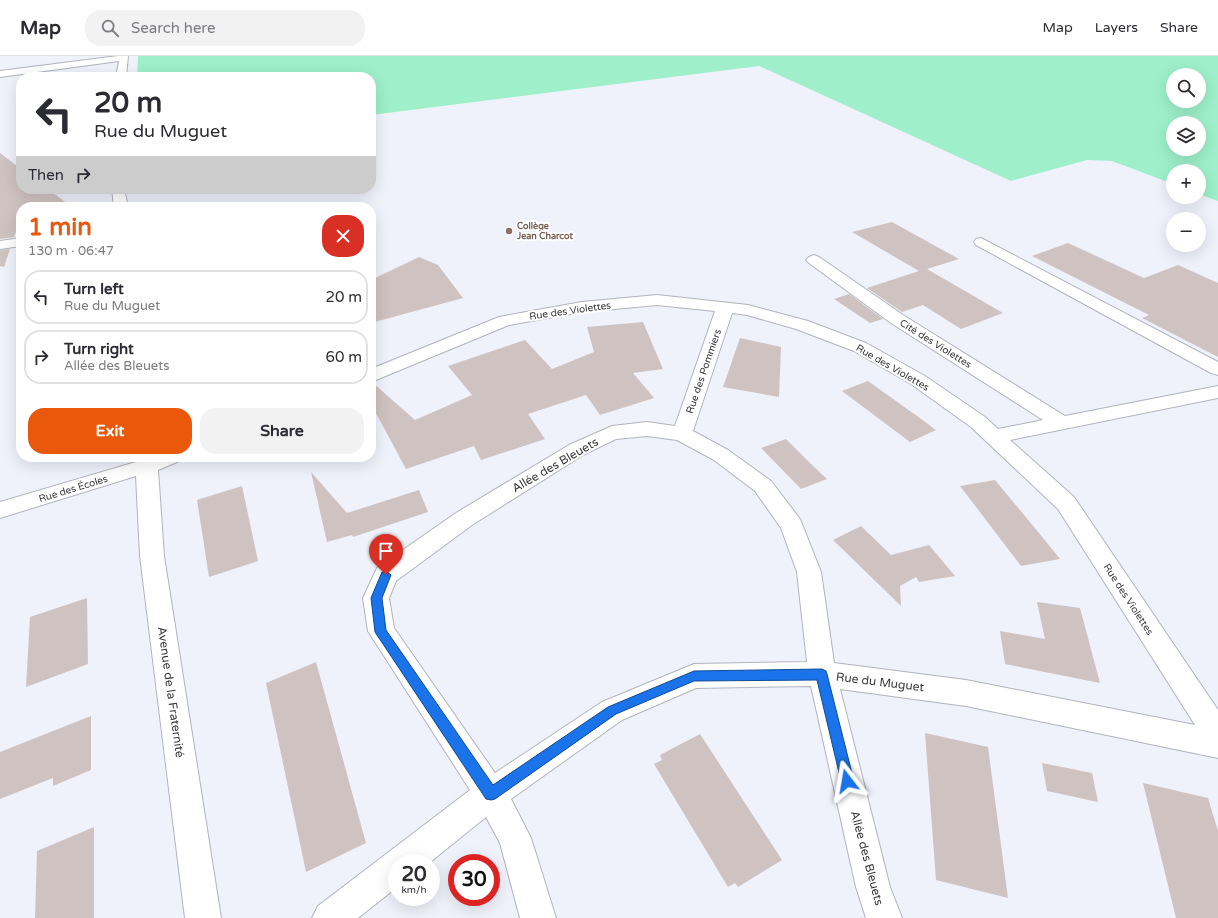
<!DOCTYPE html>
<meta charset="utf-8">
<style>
body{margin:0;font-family:"Varela Round",sans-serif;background:#f2f2f3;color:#2b2b33;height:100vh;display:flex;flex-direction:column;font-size:15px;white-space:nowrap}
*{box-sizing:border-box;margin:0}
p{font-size:13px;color:#7c7c81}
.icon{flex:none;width:22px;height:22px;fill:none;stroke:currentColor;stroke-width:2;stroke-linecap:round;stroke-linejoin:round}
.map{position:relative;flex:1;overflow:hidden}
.side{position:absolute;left:16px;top:146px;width:360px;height:260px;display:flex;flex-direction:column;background:#fff;border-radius:16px;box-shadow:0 4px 16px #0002}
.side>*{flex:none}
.hud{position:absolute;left:16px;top:16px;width:360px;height:122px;border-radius:16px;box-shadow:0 4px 16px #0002;background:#fff;color:#2b2b33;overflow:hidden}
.tools{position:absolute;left:1166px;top:12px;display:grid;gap:8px}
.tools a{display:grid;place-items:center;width:40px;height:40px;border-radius:50%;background:#fff;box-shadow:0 4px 16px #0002;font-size:20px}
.speed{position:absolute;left:388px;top:798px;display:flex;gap:8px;font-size:20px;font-weight:700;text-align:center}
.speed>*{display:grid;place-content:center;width:52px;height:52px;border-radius:50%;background:#fff;box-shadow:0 4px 16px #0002;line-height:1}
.speed small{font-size:10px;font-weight:400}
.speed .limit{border:6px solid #d22;background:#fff;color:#111}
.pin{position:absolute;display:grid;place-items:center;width:34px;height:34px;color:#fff;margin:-41px -17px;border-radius:50% 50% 50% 0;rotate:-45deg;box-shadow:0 0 4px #0007}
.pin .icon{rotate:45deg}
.me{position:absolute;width:44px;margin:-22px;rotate:346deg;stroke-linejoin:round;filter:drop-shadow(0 0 3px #0008)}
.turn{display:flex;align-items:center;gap:14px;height:84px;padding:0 12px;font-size:18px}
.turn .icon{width:52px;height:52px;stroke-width:2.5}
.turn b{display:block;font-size:28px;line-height:34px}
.then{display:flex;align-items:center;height:38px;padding:0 12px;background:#0003;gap:8px;font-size:15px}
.round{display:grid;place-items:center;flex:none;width:42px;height:42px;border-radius:16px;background:#f2f2f3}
.headline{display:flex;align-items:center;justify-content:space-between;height:68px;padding:0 12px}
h1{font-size:24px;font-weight:700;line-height:30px;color:#ea580c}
.cta{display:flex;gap:8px;margin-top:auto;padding:8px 12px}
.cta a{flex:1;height:46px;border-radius:16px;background:#ea580c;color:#fff;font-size:16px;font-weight:700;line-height:46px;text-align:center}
.cta a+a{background:#f2f2f3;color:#2b2b33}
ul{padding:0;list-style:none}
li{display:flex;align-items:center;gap:12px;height:54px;margin:0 8px 6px;padding:0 4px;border:2px solid #e1e1e2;border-radius:16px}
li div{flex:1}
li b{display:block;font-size:15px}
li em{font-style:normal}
header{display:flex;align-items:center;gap:24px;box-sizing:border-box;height:56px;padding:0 20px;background:#fff;border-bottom:1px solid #e1e1e2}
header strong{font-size:19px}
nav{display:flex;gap:22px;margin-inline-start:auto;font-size:14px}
.search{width:280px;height:36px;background:#f2f2f3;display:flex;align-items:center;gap:10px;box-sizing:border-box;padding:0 14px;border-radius:16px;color:#7c7c81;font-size:15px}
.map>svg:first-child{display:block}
.green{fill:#9eefca;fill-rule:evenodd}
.building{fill:#cfc3c2}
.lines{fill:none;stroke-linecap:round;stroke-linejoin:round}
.minor-casing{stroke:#b1b3bd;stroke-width:2}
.minor{fill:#fff;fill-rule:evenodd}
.route{fill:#1a73e8;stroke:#114b97}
.education-dot{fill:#8d6e63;stroke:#fff;stroke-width:1.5}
.labels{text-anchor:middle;stroke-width:4;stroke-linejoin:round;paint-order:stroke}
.far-education-label{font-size:9px;font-weight:bold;fill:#785e54;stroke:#fff;text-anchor:start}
.street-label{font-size:10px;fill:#39393d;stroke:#fff}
.near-street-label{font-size:12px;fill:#39393d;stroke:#fff}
</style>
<header>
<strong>Map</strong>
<div class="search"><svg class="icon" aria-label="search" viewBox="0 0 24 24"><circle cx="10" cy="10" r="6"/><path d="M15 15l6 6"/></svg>Search here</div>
<nav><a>Map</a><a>Layers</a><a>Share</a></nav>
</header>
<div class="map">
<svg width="1218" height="862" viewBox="0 0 1218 862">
<rect width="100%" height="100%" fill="#eff1fb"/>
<path class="green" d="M138 0H1218V145L1199 138V115H1173V128L1112 105 1087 104 1011 125 759 10 371 59V21H137ZM1173 19H1199V45H1173ZM1173 67H1199V93H1173Z"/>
<path class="building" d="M0 97 21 113V133H48L72 151H21V162L14 181 0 183Z
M892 166 959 203 927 213 1003 257 961 273 923 249 902 256 867 232 919 215 852 176Z
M1068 187 1144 222 1178 209 1218 227V301L1142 262 1149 259 1032 200Z
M10 193 4 211 0 210V194Z
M419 201 438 209 463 242 371 267V224Z
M849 238 883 263 870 267 834 243Z
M643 266 663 313 633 317 654 342 600 359 586 339 528 358 545 383 481 404 474 390 406 413 371 348V327H373L415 364 472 339 448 310 525 284 552 313 594 296 587 271Z
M740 282 781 291 779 341 723 331Z
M868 325 917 360 936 374 910 386 842 335Z
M786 383 811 408 827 423 801 433 761 392Z
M311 416 347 457 419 434 428 456 353 481 352 479 327 486Z
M995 424 1039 477 1060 503 1021 510 960 430Z
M242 430 258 505 209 521 197 444Z
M861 470 891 499 929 489 955 520 919 526 916 521 900 530 901 550 833 484Z
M87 542 88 608 26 631 30 561Z
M1037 546 1080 552 1100 627 1005 608 1000 575 1045 583Z
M316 606 366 787 306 816 266 627Z
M91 660V714L53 730V722L0 743V696Z
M925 677 988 691 1008 842 936 824Z
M700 678 782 804 738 831 735 827 728 831 654 708 662 704 660 699Z
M1042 707 1092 717 1098 746 1047 735Z
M1143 727 1208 742 1218 775V862H1176Z
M94 771V862H35L37 795Z"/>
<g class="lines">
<g class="minor-casing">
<path id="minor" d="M118 0H128L126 21H116L119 5 0 21V15Z
M112 133H124L128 151H114Z
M21 182V190L0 193V185Z
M981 182 1218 306V319L1211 317 976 189 974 186 976 183Z
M814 199 819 201 903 259 1065 360 1218 330V342L1010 384 1074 441 1218 654V702L966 650 840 633 890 831 902 862H866L856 831 811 630 696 632 622 664 511 743 531 782 556 862H520L500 787 486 761 429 807H397V831L358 862H312L318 850 470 734 368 575 363 542 377 512 456 457 569 389 612 370 647 366 675 370 715 255 657 249 582 256 509 269 371 326V313L499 261 582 246 657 239 748 249 808 265 866 287 925 320 985 361 998 373 1043 364 891 267 809 207 806 204 809 201ZM732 257 747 259 796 273 854 295 911 328 971 371 1058 453 1195 669 966 624 834 607 821 516 800 463 771 425 728 394 693 375ZM647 380 677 384 714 404 755 435 781 472 797 516 807 606 694 608 602 646 495 717 394 572 389 542 396 525 472 469 583 399 616 383Z
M135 401H181L177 406 158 414 164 500 221 862H185L140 500 136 420 0 462V446L136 406Z"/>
</g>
<use href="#minor" class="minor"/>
</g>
<path class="route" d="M386 515 391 519 382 542 386 574 493 729 608 651 694 615 822 613 826 615 827 618 854 725 852 729 847 731 843 729 841 725 817 624 694 625 616 658 495 743 491 744 486 743 375 576 371 542 382 516Z"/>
<circle class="education-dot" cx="509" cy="175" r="4"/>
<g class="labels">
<g class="far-education-label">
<text x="517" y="173">Collège<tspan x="517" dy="10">Jean Charcot</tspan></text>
</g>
<g class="street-label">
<text transform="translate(570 254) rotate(-8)" y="4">Rue des Violettes</text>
<text transform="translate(936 287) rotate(32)" y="4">Cité des Violettes</text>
<text transform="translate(893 311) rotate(30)" y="4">Rue des Violettes</text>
<text transform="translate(703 315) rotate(-71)" y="4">Rue des Pommiers</text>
<text transform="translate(73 432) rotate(-17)" y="4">Rue des Écoles</text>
<text transform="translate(1129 543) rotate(57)" y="4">Rue des Violettes</text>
</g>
<g class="near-street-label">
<text transform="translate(555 409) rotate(-30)" y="4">Allée des Bleuets</text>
<text transform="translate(880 626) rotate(7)" y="4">Rue du Muguet</text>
<text transform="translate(171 636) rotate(82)" y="4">Avenue de la Fraternité</text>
<text transform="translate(867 802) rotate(75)" y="4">Allée des Bleuets</text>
</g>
</g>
</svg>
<div class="tools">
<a><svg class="icon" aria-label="search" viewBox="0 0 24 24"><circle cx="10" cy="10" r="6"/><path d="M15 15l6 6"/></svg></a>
<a><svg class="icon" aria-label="layers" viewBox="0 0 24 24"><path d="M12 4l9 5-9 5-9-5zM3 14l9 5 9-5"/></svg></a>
<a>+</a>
<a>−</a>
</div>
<div class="speed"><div>20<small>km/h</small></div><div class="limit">30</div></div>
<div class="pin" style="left:386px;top:519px;background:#d93025"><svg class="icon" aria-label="arrive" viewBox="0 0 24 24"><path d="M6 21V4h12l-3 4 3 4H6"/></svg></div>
<svg class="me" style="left:847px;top:725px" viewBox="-20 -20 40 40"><path d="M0-17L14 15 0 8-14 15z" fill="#1a73e8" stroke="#fff" stroke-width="4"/></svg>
<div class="hud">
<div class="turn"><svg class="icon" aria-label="left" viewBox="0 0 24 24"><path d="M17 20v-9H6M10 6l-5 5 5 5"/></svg><div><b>20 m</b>Rue du Muguet</div></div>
<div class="then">Then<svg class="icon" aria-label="right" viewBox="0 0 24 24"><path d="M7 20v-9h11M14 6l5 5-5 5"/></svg></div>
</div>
<section class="side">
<div class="headline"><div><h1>1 min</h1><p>130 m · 06:47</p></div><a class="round" style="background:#d93025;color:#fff"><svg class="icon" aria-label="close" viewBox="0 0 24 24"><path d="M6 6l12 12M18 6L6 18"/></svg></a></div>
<ul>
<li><svg class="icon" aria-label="left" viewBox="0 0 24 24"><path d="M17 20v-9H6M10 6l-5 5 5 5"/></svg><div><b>Turn left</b><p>Rue du Muguet</p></div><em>20 m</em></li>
<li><svg class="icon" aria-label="right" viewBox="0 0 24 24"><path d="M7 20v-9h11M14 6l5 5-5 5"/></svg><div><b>Turn right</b><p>Allée des Bleuets</p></div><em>60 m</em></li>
</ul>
<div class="cta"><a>Exit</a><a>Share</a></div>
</section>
</div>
